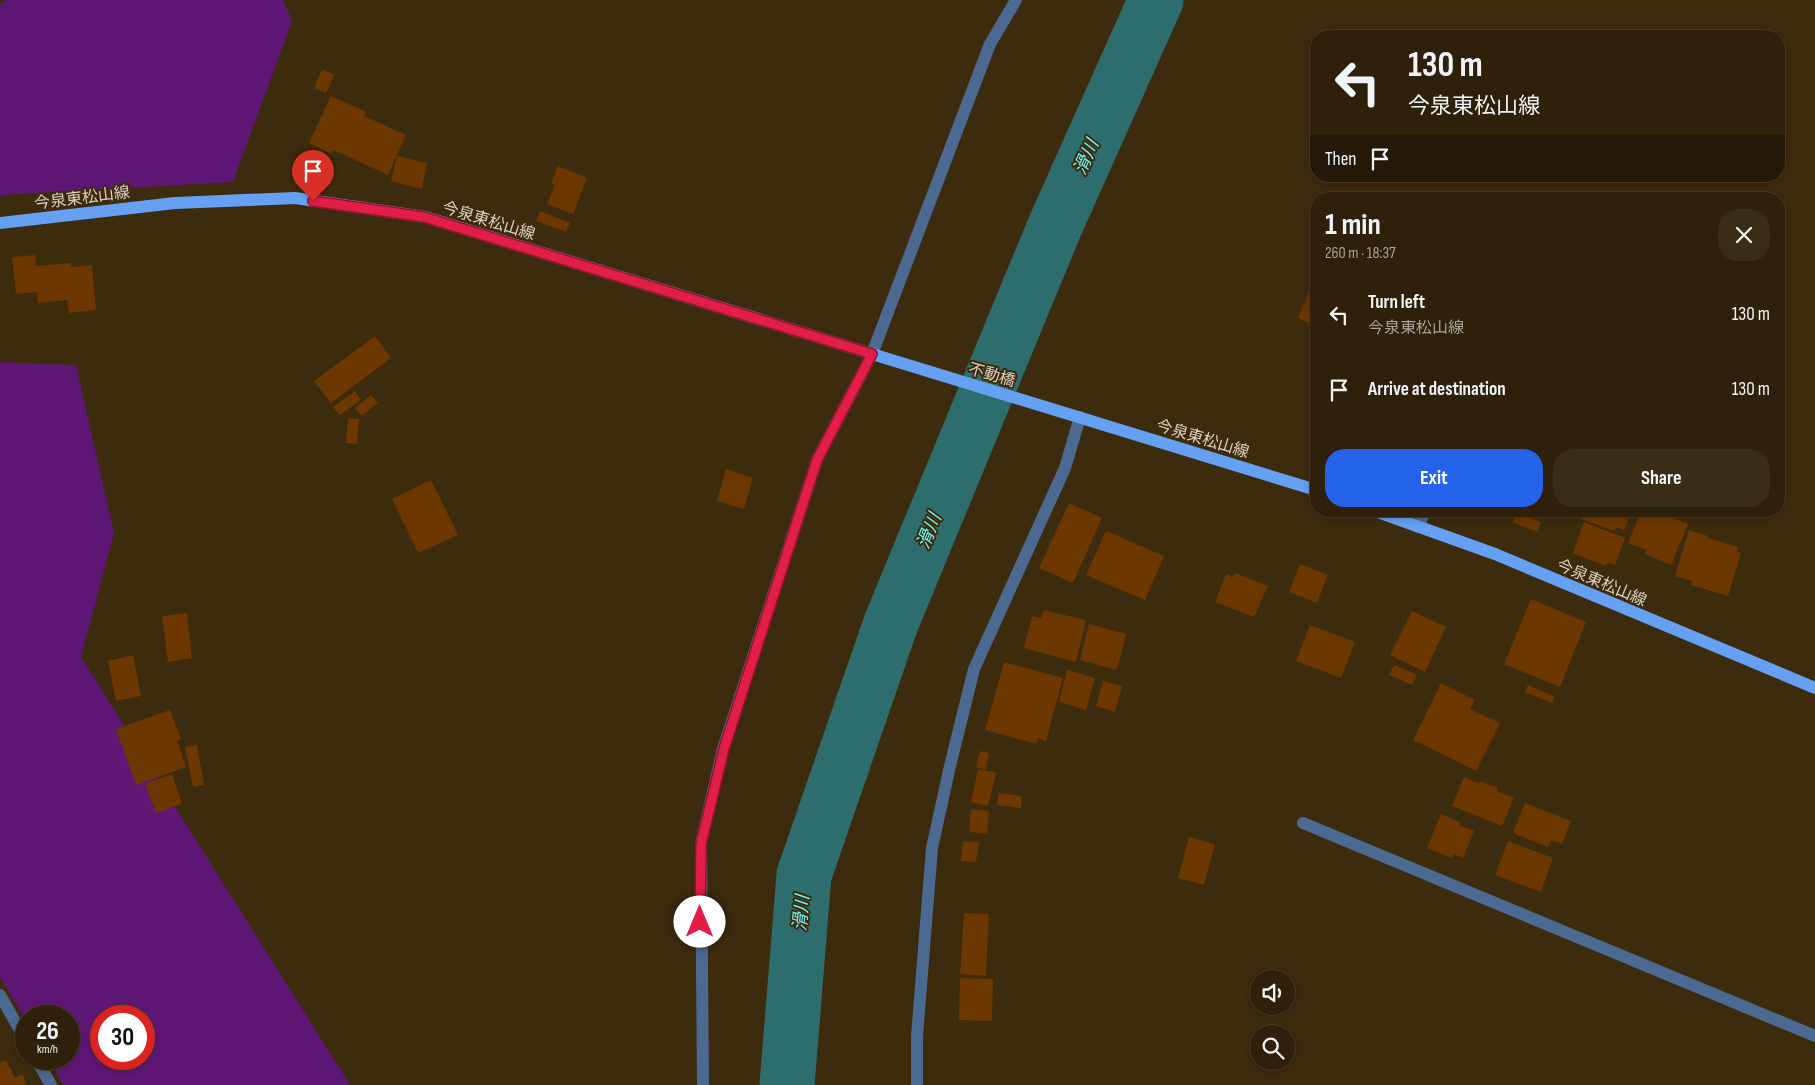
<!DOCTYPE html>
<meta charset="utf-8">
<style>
body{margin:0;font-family:"Sofia Sans Condensed","Noto Sans JP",sans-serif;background:#3a2d18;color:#f1f3f6;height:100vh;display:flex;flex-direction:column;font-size:19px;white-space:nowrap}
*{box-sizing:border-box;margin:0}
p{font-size:16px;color:#a7a39c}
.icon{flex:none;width:28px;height:28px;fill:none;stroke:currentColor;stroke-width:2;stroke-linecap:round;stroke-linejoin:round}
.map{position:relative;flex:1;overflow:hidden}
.details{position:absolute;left:1310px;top:192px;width:475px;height:325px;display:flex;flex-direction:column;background:#2e200a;border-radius:20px;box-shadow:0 2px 8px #0003,0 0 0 1px #493e2b}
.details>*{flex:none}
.guide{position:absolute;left:1310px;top:30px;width:475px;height:152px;border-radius:20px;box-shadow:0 2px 8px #0003,0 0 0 1px #493e2b;background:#2e200a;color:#f1f3f6;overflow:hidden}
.buttons{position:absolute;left:1250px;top:970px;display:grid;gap:10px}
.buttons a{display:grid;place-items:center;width:45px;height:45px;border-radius:50%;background:#2e200a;box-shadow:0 2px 8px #0003,0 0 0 1px #493e2b;font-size:25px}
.speed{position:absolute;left:15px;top:1005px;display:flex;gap:10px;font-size:25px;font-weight:700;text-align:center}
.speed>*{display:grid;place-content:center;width:65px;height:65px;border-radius:50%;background:#2e200a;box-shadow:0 2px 8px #0003,0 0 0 1px #493e2b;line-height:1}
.speed small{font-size:12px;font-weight:400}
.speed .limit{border:8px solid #d22;background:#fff;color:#111}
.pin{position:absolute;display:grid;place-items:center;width:42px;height:42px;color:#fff;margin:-51px -21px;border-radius:50% 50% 50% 0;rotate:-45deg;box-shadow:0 0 5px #0007}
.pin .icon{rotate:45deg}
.me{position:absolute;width:55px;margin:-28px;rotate:0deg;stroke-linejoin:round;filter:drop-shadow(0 0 4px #0008)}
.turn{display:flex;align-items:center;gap:18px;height:105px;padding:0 15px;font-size:22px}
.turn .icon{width:65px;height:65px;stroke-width:2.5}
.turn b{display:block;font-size:35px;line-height:42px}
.then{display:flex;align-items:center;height:48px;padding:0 15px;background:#0003;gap:10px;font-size:19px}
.round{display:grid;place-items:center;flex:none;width:52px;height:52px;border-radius:20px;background:#3a2d18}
.headline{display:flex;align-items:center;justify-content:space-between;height:85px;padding:0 15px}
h1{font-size:30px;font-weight:700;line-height:38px}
.primary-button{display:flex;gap:10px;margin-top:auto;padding:10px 15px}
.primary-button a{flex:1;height:58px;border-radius:20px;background:#2563eb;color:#fff;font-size:20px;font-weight:700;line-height:58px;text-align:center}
.primary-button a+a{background:#3a2d18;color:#f1f3f6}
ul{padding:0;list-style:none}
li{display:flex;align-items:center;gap:15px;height:75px;padding:0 15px}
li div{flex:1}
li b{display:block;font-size:19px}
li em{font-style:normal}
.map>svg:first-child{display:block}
.green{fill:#5f1775;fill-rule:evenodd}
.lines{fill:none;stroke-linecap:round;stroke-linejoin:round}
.river{stroke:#2e6d6e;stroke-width:55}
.building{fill:#6c3700}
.minor{stroke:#4c6991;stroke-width:12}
.major{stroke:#65a0f2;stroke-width:12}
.route-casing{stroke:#92132f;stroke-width:12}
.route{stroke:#e11d48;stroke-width:9}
.labels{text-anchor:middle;stroke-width:4;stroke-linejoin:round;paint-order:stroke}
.street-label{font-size:16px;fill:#ddd2c2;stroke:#3d2b0e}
.water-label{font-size:18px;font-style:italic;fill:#74f5f7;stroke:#3d2b0e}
</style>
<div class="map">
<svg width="1815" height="1085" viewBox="0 0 1815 1085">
<rect width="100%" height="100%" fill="#3d2b0e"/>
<path class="green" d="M7 0H283L292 21 233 182 0 195V4Z
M0 362 76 365 114 533 81 657 350 1085H64L48 1059H69V1016H26V1021L0 977ZM101 1016H144V1059H101Z"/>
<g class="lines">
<path class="river" d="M787 1085 804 875 891 623 1055 226 1156 0"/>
</g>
<path class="building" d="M322 69 334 75 326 93 314 88Z
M331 96 366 112 364 116 406 135 388 175 334 150 331 154 309 143Z
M397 156 427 163 422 189 391 181Z
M558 166 587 178 573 214 547 204 555 185 551 183Z
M540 211 570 223 566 232 536 221Z
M35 255 36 266 71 263V267L92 265 96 310 69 313 67 300 38 303 37 292 16 294 12 257Z
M1316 275V326L1298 318Z
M375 336 391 358 331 403 314 381Z
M355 391 361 400 340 415 333 407Z
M371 395 378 403 362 416 355 408Z
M348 418 359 419 357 444 346 443Z
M726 469 753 478 744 509 717 501Z
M431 480 458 535 418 553 392 499Z
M1069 503 1102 518 1073 583 1039 568Z
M1522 511H1545L1542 519Z
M1584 511H1631L1624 530 1616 527 1615 531 1581 519Z
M1641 511H1662L1661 513 1688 524 1671 565 1645 554 1647 550 1628 543Z
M1516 512 1541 522 1537 532 1513 522Z
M1584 522 1625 538 1615 565 1608 563 1606 566 1573 553Z
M1689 530 1708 536V538L1738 547 1737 552 1741 553 1728 596 1691 585 1692 581 1675 576Z
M1106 531 1164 556 1145 600 1086 575Z
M1300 564 1328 575 1317 603 1289 592Z
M1235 573 1268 586 1254 617 1215 602 1226 574 1233 577Z
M1531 599 1586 622 1560 687 1504 664Z
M1043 610 1086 620 1076 662 1024 648 1032 616 1041 618Z
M1412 611 1446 627 1425 672 1390 655Z
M187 613 192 658 168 662 162 616Z
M1089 624 1126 634 1117 670 1080 660Z
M1310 625 1355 642 1341 678 1296 661Z
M133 655 141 696 116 701 108 661Z
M1004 662 1063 678 1046 741 1038 738 1036 744 985 730Z
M1394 665 1417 675 1412 685 1389 675Z
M1067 670 1095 678 1086 710 1059 702Z
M1103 681 1122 686 1115 712 1096 706Z
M1441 683 1475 700 1470 709 1500 723 1476 771 1413 740Z
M1528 685 1555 697 1552 703 1525 692Z
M170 710 181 739 177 740 186 767 136 785 116 729Z
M197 745 204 785 193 787 185 747Z
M980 751 989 753 986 770 976 767Z
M978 769 996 773 988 806 971 802Z
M172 774 182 804 156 813 145 784Z
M1464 777 1479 784 1480 781 1498 788 1497 791 1514 798 1502 826 1452 806Z
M999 793 1022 796 1021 808 997 805Z
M1525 803 1571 821 1562 844 1551 840 1548 847 1513 833Z
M971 809 989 811 987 834 969 832Z
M1441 814 1460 822 1459 825 1474 831 1463 858 1454 854 1452 858 1427 848Z
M1189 837 1215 844 1204 885 1178 878Z
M963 841 979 842 976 862 961 861Z
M1508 841 1553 858 1541 892 1495 875Z
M964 913 989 914 986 976 960 974Z
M960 978 993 979 992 1021 959 1020Z
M6 1060 15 1078 22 1074 27 1085H0V1063Z"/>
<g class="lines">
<path class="minor" d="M1418 527 1425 511
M1303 823 1815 1036
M0 995 26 1041
M36 1059 51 1085
M703 1085 701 843 723 749 817 460 872 354 990 44 1016 0
M917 1085V1036L932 848 950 766 974 669 1065 468 1080 417"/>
<path class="major" d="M0 223 175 203 295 198 425 217 1316 490
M1375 511 1495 554 1815 688"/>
</g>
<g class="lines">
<g class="route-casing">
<path id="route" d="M313 201 424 217 872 354 817 460 724 749 701 844 700 922"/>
</g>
<use href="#route" class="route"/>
</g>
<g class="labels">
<g class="street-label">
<text transform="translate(82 197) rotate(-7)" y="6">今泉東松山線</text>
<text transform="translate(489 220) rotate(17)" y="6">今泉東松山線</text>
<text transform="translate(992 374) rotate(16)" y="6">不動橋</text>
<text transform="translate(1203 438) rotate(17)" y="6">今泉東松山線</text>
<text transform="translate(1602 582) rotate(23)" y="6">今泉東松山線</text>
</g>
<g class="water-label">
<text transform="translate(1086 157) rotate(-66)" y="6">滑川</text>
<text transform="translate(929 531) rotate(-68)" y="6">滑川</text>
<text transform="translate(801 913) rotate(-85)" y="6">滑川</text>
</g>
</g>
</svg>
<div class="buttons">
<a><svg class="icon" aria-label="sound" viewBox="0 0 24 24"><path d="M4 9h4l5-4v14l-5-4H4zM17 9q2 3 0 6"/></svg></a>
<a><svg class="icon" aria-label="search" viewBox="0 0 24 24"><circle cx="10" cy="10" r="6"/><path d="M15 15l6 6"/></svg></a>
</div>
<div class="speed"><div>26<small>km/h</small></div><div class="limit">30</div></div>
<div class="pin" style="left:313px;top:201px;background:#d93025"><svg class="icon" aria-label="arrive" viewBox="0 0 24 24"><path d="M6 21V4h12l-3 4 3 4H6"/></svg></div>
<svg class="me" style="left:700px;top:922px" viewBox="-20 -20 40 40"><circle r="19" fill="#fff"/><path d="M0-13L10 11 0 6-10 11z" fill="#e11d48"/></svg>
<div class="guide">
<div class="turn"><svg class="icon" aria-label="left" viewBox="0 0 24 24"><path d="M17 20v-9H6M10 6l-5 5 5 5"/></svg><div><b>130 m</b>今泉東松山線</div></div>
<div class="then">Then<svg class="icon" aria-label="arrive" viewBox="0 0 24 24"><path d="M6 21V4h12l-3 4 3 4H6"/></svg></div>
</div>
<section class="details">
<div class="headline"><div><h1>1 min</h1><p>260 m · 18:37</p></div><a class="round"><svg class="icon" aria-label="close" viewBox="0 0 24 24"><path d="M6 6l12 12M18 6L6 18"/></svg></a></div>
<ul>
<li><svg class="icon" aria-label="left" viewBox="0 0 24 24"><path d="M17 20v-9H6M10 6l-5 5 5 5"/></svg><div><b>Turn left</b><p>今泉東松山線</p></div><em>130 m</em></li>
<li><svg class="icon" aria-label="arrive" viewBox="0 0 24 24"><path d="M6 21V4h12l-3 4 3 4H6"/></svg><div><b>Arrive at destination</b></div><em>130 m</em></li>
</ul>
<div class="primary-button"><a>Exit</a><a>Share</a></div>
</section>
</div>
